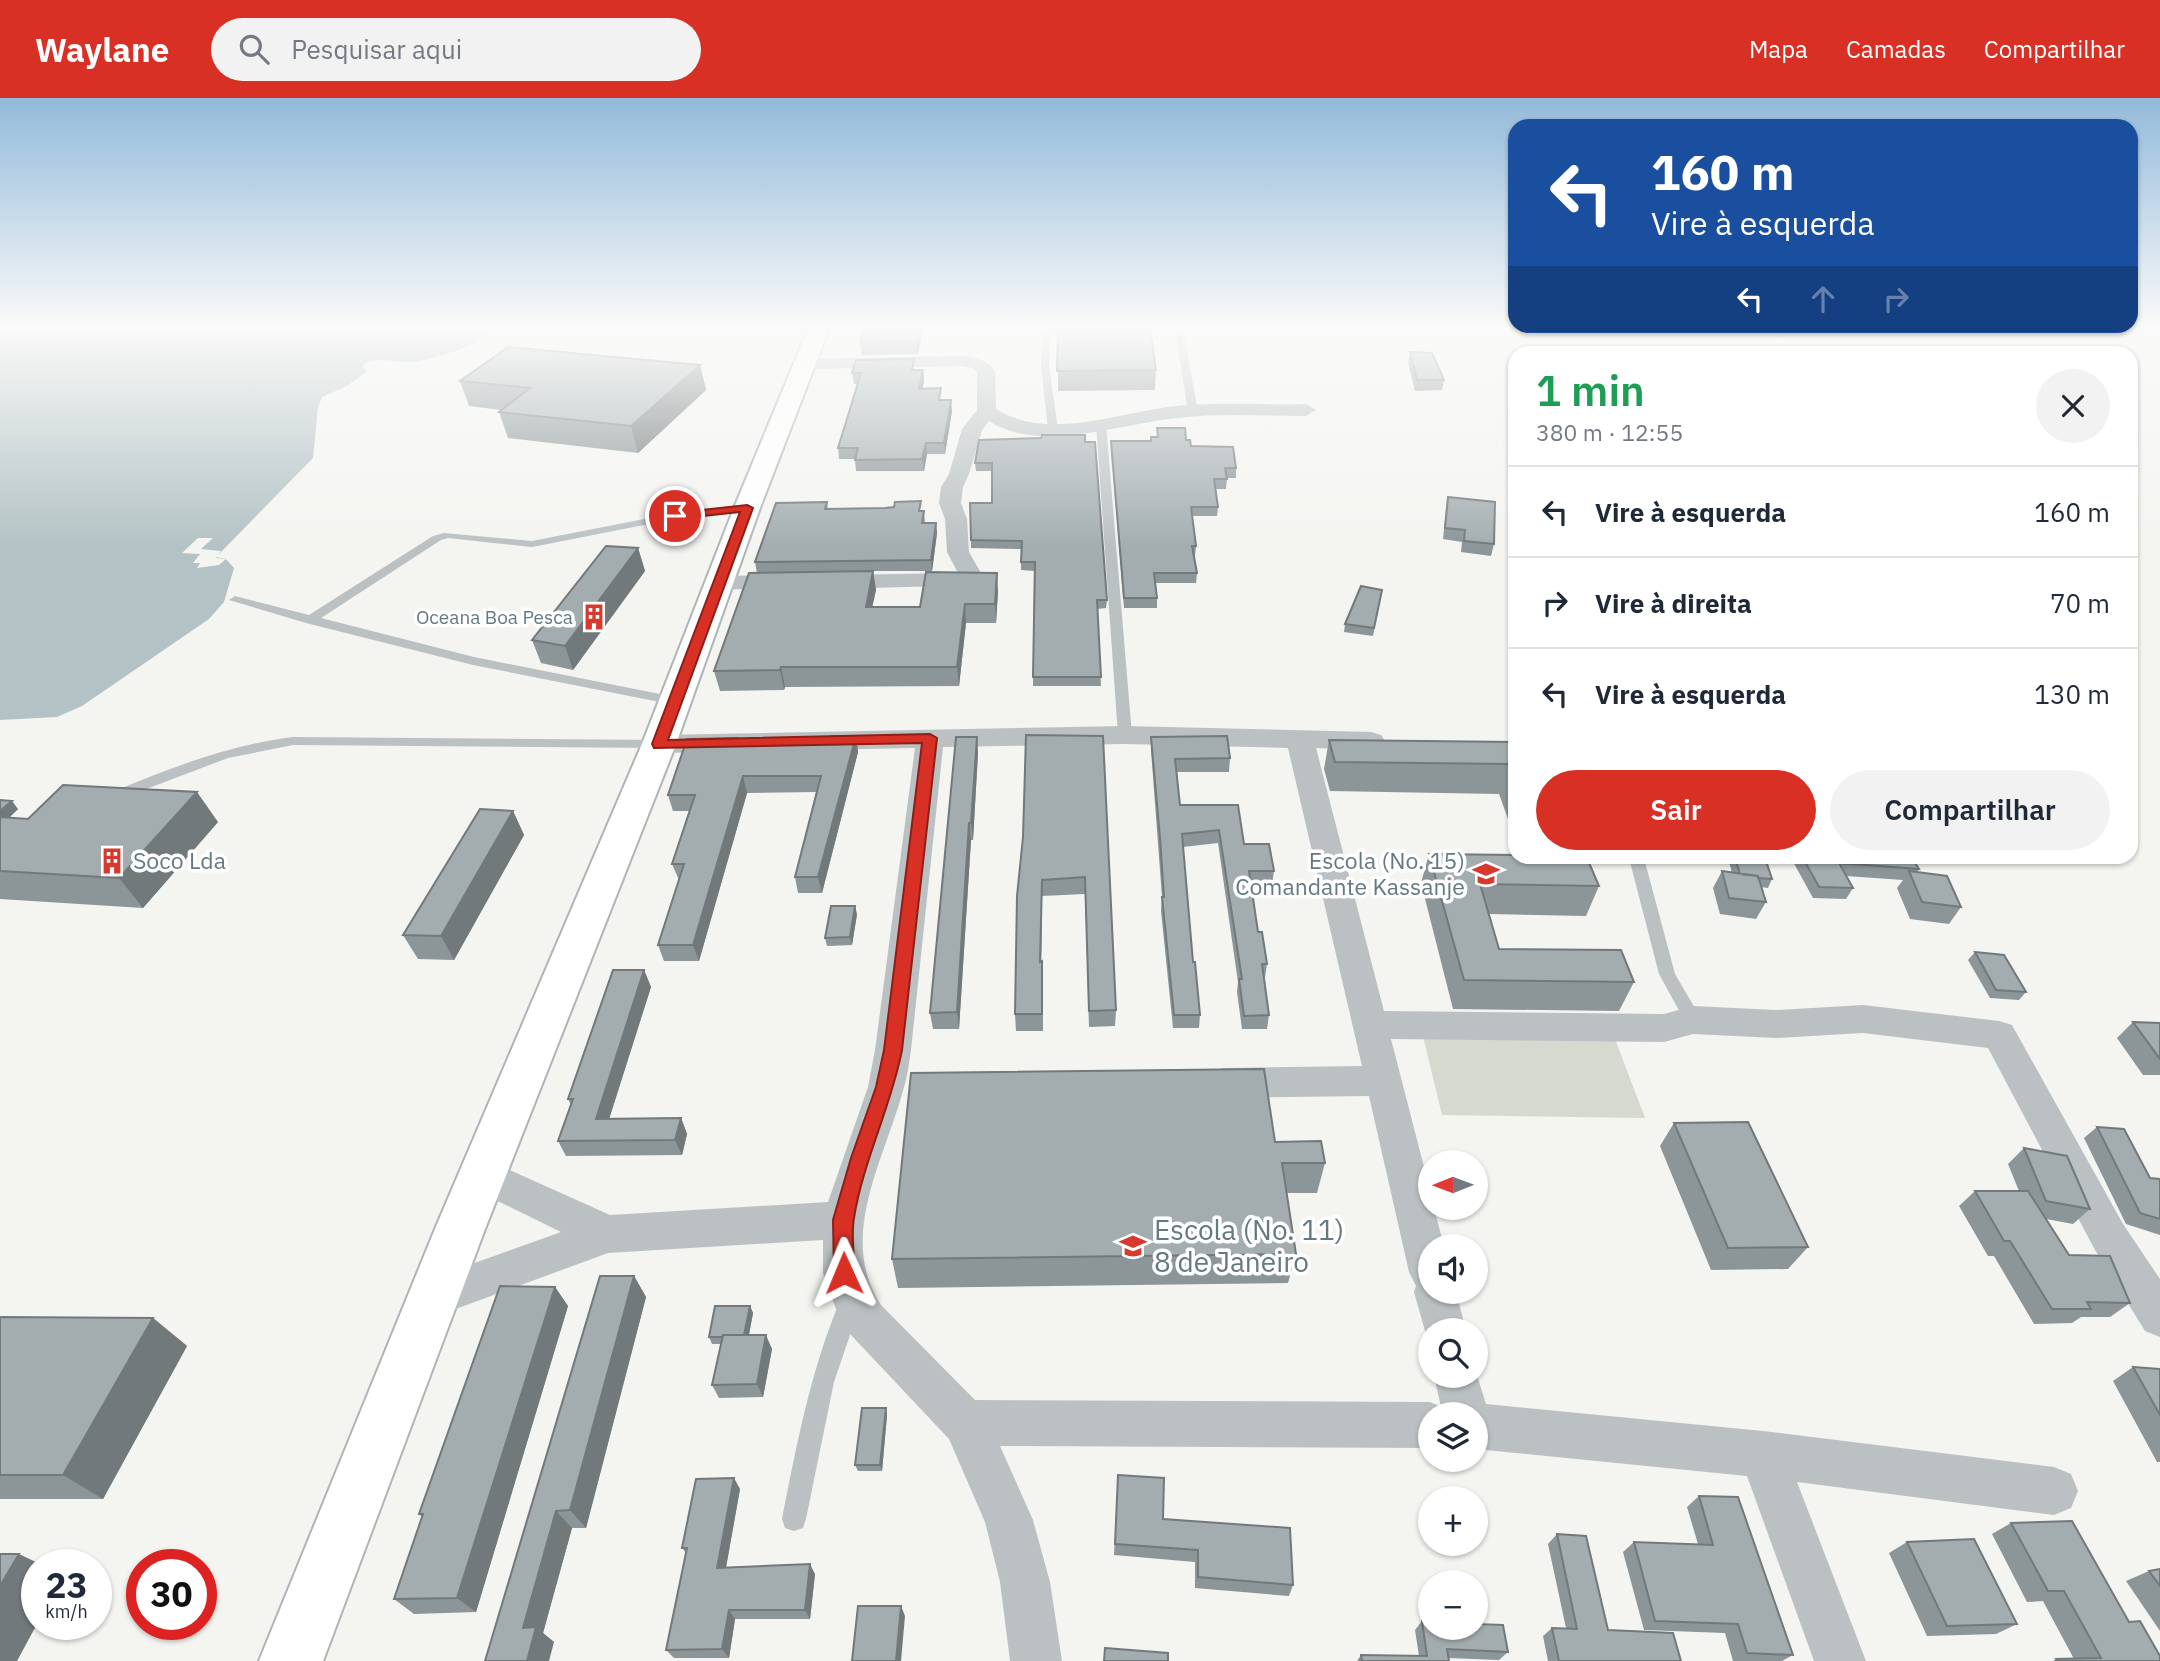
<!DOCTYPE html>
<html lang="pt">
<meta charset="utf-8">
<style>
body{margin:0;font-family:"IBM Plex Sans",sans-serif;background:#f2f2f3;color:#1f2937;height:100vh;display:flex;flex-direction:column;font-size:26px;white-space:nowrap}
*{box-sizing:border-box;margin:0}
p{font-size:23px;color:#747a83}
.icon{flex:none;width:38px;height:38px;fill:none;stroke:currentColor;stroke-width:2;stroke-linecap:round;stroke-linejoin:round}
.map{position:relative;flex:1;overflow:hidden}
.sheet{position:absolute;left:1508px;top:248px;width:630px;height:518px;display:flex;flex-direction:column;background:#fff;border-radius:21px;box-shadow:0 2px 5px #0004}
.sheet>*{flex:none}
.hud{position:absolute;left:1508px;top:21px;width:630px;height:214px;border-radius:21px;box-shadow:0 2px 5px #0004;background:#1a4fa0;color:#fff;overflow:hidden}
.needle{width:46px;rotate:269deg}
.buttons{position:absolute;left:1418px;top:1052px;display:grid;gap:14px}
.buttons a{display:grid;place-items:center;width:70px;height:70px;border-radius:50%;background:#fff;box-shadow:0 2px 5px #0004;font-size:35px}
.speed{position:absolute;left:21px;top:1451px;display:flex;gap:14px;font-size:35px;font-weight:700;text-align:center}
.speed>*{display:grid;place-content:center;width:91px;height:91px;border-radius:50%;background:#fff;box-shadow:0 2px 5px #0004;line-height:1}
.speed small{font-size:18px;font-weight:400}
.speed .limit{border:10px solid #d22;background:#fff;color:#111}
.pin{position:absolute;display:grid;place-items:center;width:60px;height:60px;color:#fff;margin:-30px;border:4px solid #fff;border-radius:50%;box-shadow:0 2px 7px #0007}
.me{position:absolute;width:77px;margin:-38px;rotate:359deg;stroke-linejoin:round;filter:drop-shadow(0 0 5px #0008)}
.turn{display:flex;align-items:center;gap:24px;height:147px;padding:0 28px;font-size:32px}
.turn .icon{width:91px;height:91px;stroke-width:2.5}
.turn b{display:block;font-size:49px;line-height:60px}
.lanes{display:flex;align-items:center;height:66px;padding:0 28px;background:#0003;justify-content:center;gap:35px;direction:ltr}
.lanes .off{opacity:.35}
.round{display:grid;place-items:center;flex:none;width:74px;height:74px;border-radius:37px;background:#f2f2f3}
.head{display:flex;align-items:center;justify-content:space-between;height:119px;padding:0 28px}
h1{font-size:42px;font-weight:600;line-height:52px;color:#1e9e55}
.action{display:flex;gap:14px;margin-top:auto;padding:14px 28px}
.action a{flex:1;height:80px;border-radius:42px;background:#d93025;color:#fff;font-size:28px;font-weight:600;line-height:80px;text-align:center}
.action a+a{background:#f2f2f3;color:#1f2937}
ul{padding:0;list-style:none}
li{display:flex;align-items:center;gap:21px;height:91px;padding:0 28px;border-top:2px solid #e0e1e3}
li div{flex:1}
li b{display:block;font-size:26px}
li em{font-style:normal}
header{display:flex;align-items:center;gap:42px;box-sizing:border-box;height:98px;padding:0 35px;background:#d93025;color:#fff}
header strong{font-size:33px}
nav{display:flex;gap:38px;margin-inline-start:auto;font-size:24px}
.search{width:490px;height:63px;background:#f2f2f3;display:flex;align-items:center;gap:18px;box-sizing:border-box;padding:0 24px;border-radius:38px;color:#747a83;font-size:26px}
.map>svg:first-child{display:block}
.green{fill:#d5d9d0}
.water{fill:#b3c2c4}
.pier{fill:#f4f4f1}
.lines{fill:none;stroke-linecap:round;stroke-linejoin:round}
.secondary-casing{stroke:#aeb5b8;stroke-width:4}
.lane{fill:#bbc1c3;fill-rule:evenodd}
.street{fill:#bbc1c3;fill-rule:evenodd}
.secondary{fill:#fff;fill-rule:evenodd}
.wall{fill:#8c9597}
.shaded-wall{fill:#72797b}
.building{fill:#a3adb0;stroke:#72797b;stroke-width:2}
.route{fill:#d93025;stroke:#8d1f18;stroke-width:2}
.labels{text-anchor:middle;stroke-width:7;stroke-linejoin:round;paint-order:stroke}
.far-poi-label{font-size:19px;fill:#657980;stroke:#fff;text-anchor:end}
.poi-label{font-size:23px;fill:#657980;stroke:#fff;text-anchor:start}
.near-poi-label{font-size:28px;fill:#657980;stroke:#fff;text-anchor:start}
</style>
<header>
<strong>Waylane</strong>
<div class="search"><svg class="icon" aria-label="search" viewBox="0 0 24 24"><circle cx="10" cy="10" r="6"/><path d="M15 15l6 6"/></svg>Pesquisar aqui</div>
<nav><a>Mapa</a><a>Camadas</a><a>Compartilhar</a></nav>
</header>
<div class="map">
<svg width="2160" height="1563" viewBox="0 0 2160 1563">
<rect width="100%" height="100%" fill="#f4f4f1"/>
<path class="green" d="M1421 930 1612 933 1645 1020 1442 1017Z"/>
<path class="water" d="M0 231H484L488 235C480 248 429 262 413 264 398 265 383 260 369 263L362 268 367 273 347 288 322 299 318 309 313 360 216 459 226 461 234 470 224 504 209 521 82 608 57 619 0 622Z"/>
<path class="pier" d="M198 440H213L201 451 221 453 216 460 226 461 219 467 197 470 200 465H193L200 456 182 455Z"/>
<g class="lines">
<g class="secondary-casing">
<path id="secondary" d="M808 231H829L760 410 676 646 485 1131 323 1563H259L435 1131 642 646 734 410Z"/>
</g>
<path class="lane" d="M1042 231H1050L1049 268 1058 331 1053 334 1048 331 1041 268Z
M1175 231H1183L1198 314 1193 317 1188 314Z
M1101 323 1106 326 1132 637 1125 641 1118 637 1096 326Z
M747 407 751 408V412L690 418 532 449 448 440 441 442 321 520 474 559 680 600V606L675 607 473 567 306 525 229 502 235 498 309 517 433 438 444 435 532 443 690 412Z
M293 639 659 642 666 646 659 650 293 647 228 660 120 701H110L108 698 110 695C170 670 228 647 293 639Z
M1629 760H1644L1675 876 1702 922 1699 927 1693 929 1687 927 1659 876Z
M850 1195 858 1198 861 1205 834 1284 806 1421 803 1430 794 1433 785 1430 782 1421C797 1345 811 1270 842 1198Z"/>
<path class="street" d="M961 258C976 260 986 261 995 273L996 311C1049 344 1119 314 1176 308 1219 304 1263 307 1306 306L1316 312 1306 318C1263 318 1220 315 1178 320 1122 325 1040 356 989 323L982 332 969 376 963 389 961 405 967 421 969 454 985 482 981 487 832 491 824 489 820 484 824 479 832 477 958 475 947 454 945 421 939 405 941 389 949 376 962 331 977 312V274L973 270 961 268 806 271 797 266 806 261Z
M787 477 795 479 799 484 795 489 719 492 711 490 707 485 711 480 719 478Z
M1125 628 1371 634 1381 637 1385 643 1381 649 1371 652 1316 650 1384 913 1664 916 1693 908 1776 912 1863 907 1999 923 2012 927 2123 1126 2160 1181V1239L2145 1233 2095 1152 1988 950 1863 935 1776 940 1693 936 1664 944 1391 941 1430 1092V1110H1434L1444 1148H1430V1194H1456L1466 1232H1430L1429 1247 1414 1194 1416 1188 1409 1174 1369 998 1223 1000 1210 996 1205 985 1210 974 1223 970 1362 968 1288 650 1125 646 943 649 911 952C909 964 908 977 904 989 886 1059 836 1139 881 1207L975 1302 1430 1304 1441 1309 1434 1278H1475V1271L1486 1306 1763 1333 2054 1369 2071 1376 2078 1393 2071 1410 2054 1417 1797 1384 1866 1563H1814L1747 1378 1475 1351V1316H1430V1350L1000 1348 1033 1422 1050 1484 1062 1563H1010L1000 1484 985 1424 949 1341 851 1237 837 1214 823 1175V1142L608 1155 434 1219 419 1213 413 1199 419 1185 561 1134 469 1089 463 1077 469 1065 483 1060 610 1117 828 1104 868 989 875 952 915 650 659 655 649 652 645 646 649 640 659 637Z"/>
<use href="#secondary" class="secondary"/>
</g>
<path class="wall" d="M864 231H923L918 256 862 257 860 244Z
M1058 231 1156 272 1155 292 1058 293Z
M1410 254 1444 282 1442 292 1415 293 1408 265Z
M700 267 706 292 638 355 508 340 499 314 501 312 469 308 460 283Z
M923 272 924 283 922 291 942 302 952 313 945 356H927L924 373H856L855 361H839L838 350 857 286H854L852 275Z
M1157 330 1186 342 1191 348 1236 370V380H1227L1226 391H1216L1218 409 1217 418H1192L1196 448 1195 458H1194L1197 475 1196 485H1155L1157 500V510H1124L1111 352V343H1151L1157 339Z
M1085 344 1107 502 1106 510 1097 511 1101 588H1033L1034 473 1021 472V451L971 450V442L992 405V373H976L975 365Z
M1448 399 1494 446 1491 458 1461 454 1462 444 1443 441 1446 410Z
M827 404 828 411 924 413 925 425H936L937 435 932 473H873L876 492 872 509H920L998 493 996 525H966L959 588 785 589 784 592 720 593 714 573 757 475 755 464Z
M638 450 645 473 573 572 541 565 532 542Z
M1382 492 1373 538 1344 534 1345 526Z
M856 638 858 654 822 795H798L795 779 816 694 747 695 699 863H664L658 847 679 782 672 766 689 713H673L668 697 739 646 829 645Z
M1103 638 1116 912 1115 928 1089 929 1085 796 1042 798 1041 863H1042L1043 880V933H1016L1015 916 1017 798Z
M977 639 978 655 973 742H971L959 931H933L930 915Z
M1151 639 1230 660 1229 674H1177L1180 707 1244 746 1274 773 1272 786H1251L1258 834 1267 866 1265 879H1264L1269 917 1267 931H1242L1237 894 1238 884 1218 745 1183 749 1193 864 1200 917 1199 930H1173L1161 813 1162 799 1151 652Z
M1329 642 1516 644V743L1499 696 1330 693 1324 671Z
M0 702 18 711 9 720 28 721 218 724 143 810 0 801Z
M513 713 524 737 454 862 418 861 403 837Z
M1429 756 1599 788 1586 818 1489 816 1499 851 1634 884 1619 913 1453 911 1421 785Z
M1728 760H1765L1772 781 1768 790 1761 789 1766 804 1756 821 1720 816 1713 790 1722 773 1732 775Z
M1791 760H1912L1919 771 1917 774 1961 809 1949 826 1910 821 1897 790 1903 782 1846 778 1853 790 1846 801 1813 800Z
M857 816 852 847 827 848 825 840Z
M1975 854 2026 894 2019 902 1990 900 1968 862Z
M644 872 651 889 609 1021 681 1020 687 1036 682 1057 566 1058 558 1043 571 1007 568 1001Z
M2133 924 2160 925V977H2143L2117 940Z
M1674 1025 1808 1149 1788 1171 1711 1172 1660 1048Z
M2097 1029 2150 1080 2160 1081V1137L2126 1126 2084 1040Z
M1275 1044 1325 1065 1317 1095H1286L1296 1156 1288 1185 898 1190 892 1161Z
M2024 1050 2090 1111 2073 1126 2046 1121 2069 1157 2130 1205 2110 1219H2081L2072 1225 2034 1226 1994 1158H1988L1959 1108 1975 1093H2019L2008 1066Z
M634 1178 646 1199 586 1430H572L543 1535 554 1544 485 1563Z
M555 1189 568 1208 476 1514 414 1516 394 1501 422 1419 419 1416Z
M750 1208 753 1215 749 1237 772 1251 763 1299 719 1300 712 1287 721 1246H712L709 1239Z
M0 1219 153 1220 187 1248 103 1401H0Z
M2133 1269 2160 1271V1364H2157L2113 1283Z
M886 1310 887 1317 882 1373H858L855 1367Z
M1118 1377 1163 1421 1293 1487 1289 1498 1195 1490V1464L1114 1457Z
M740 1391 726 1470 815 1476 810 1521H735L729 1560H674L666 1552 686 1455 682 1450Z
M1699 1398 1793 1557 1782 1563H1733L1725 1535 1644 1532 1623 1454 1634 1444 1698 1446 1687 1409Z
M2011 1425 2129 1524 2160 1563H2053L2056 1561H2074L2043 1503 2027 1504 1992 1436Z
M1557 1436 1608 1532 1681 1563H1548L1543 1538 1552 1530H1566L1548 1446Z
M1907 1444 2017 1526 1996 1536 1927 1538 1889 1455Z
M2160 1471V1533L2126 1483 2149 1473Z
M1422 1523 1508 1554 1499 1562 1448 1560 1449 1563H1357L1361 1557 1419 1558 1415 1532Z"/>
<path class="shaded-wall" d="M919 231H923L918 256 917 243Z
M700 267 706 292 638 355 631 328Z
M923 272 924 283 920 302 919 291Z
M951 302 952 313 945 356 944 345Z
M926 345 927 356 924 373 922 361Z
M936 425 937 435 932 473 931 462Z
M638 450 645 473 573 572 565 548Z
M873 473 876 492 868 528 866 509Z
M997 475 998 493 996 525 995 506Z
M965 506 966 525 959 588 957 569Z
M781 569 785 589 784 592 780 572Z
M856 638 858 654 822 795 818 779Z
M977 639 978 655 973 742 971 725Z
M743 678 747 695 699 863 693 847Z
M197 694 218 724 143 810 119 780Z
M12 703 18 711 0 728V713Z
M513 713 524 737 454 862 441 838Z
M969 725 971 742 959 931 957 914Z
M1042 782V798L1041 880 1040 864Z
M855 808 857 816 852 847 850 839Z
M644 872 651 889 604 1037 596 1021Z
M681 1020 687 1036 682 1057 675 1042Z
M634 1178 646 1199 586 1430 570 1412Z
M555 1189 568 1208 476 1514 457 1500Z
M750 1208 753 1215 747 1246 743 1239Z
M153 1220 187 1248 103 1401 63 1377Z
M766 1237 772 1251 763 1299 757 1286Z
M886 1310 887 1317 882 1373 880 1367Z
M734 1380 740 1391 724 1480 717 1470Z
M556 1413 572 1430 543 1535 554 1544 549 1563H527L523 1530Z
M19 1456 40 1466H37V1526L17 1563H0V1488Z
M810 1466 815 1476 810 1521 805 1512Z
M901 1508 905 1518 901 1563H896Z
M729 1512 735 1521 729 1560 722 1551Z"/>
<path class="building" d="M864 231H919L917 243 860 244Z
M1058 231H1150L1156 272 1057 273Z
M508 249 700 267 631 328 499 314 530 290 460 283Z
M1410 254 1432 255 1444 282H1417Z
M914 261 912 272H923L919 291 941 290 939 302H951L944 345H926L922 361 855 362 858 350H838L861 275H852L856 262Z
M1157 330H1185L1186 342H1190L1191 348 1233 349 1236 370H1225L1227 381H1214L1218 409H1191L1196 448H1192L1197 475H1154L1157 500H1124L1111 343H1151V339H1158Z
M1042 337H1085V344H1095L1107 502H1097L1101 579H1033L1035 464H1021L1022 443 971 442 970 405H992V365H975L979 342 1041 340Z
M1448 399 1495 404 1494 446 1464 443 1465 432 1445 430Z
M921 403 919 413H924L922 425H936L931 462 755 464 776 405 827 404 825 411 885 410 894 409 895 404Z
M606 448 638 450 565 548 532 542Z
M873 473 866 509H920L926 474 997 475 995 506H965L957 569H781L780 572 714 573 749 475Z
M1361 488 1382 492 1374 530 1345 526Z
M1026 637 1103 638 1116 912 1089 913 1085 779 1042 782 1040 864 1042 863V916H1015L1017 798 1023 739Z
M831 638H856L818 779H795L821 678H743L693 847H658L684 766H672L695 697H668L687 641 738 640 736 646 829 645Z
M1227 638 1230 660 1175 661 1180 707H1238L1244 746H1269L1274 773H1249L1258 834H1262L1267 866H1262L1269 917 1244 918 1239 881H1242L1219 732 1182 736 1193 864H1195L1200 917H1174L1162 799H1164L1160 740 1151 639Z
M956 639H977L971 725H969L957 914 930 915Z
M1329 642 1516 644V686L1508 666 1335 664Z
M63 687 197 694 119 780 0 773V719L28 721Z
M0 702 12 703 0 713Z
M480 711 513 713 441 838 403 837Z
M1429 756 1516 757V760H1587L1599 788 1480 786 1499 851 1621 852 1634 884 1464 882Z
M1735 760H1765L1772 781 1758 780V778L1740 776Z
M1803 760H1912L1919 771 1839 765 1853 790 1819 789Z
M1722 773 1758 778 1766 804 1729 800Z
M1909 773 1947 778 1961 809 1922 804Z
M831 808H855L850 839 825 840Z
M1975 854 2004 857 2026 894 1996 892Z
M613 872H644L596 1021 681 1020 675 1042 558 1043 573 1001H568Z
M2133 924 2160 925V961Z
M1264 971 1275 1044 1321 1043 1325 1065H1282L1296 1156 892 1161 911 975Z
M1748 1024 1808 1149 1728 1150 1674 1025Z
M2097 1029 2124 1031 2150 1080 2160 1081V1121L2140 1115Z
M2024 1050 2067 1058 2090 1111 2046 1103Z
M1975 1093H2028L2069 1157 2110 1158 2130 1205 2087 1204 2091 1211H2052L2010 1143H2004Z
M600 1178H634L570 1412 556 1413 523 1530 536 1529 527 1563H485Z
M500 1188 555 1189 457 1500 394 1501 423 1416H419Z
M715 1208H750L744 1237H723L722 1239H709Z
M0 1219 153 1220 63 1377H0Z
M723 1237H766L757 1286 712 1287Z
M2133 1269 2160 1271V1317Z
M862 1310H886L880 1367H855Z
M1118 1377 1164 1380 1163 1421 1290 1430 1293 1487 1198 1479V1452L1115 1446Z
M734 1380 717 1470 810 1466 805 1512H729L722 1551 666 1552 687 1450H682L696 1381Z
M1699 1398 1738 1399 1793 1557 1747 1555 1738 1526 1655 1523 1634 1444 1713 1447Z
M2072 1423 2129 1524 2140 1523 2160 1558V1563H2057L2056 1561 2101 1560 2064 1493H2048L2011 1425Z
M1557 1436 1586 1438 1608 1532 1673 1535 1681 1563H1559L1552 1530 1577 1531Z
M1974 1441 2017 1526 1947 1528 1907 1444Z
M0 1456H19L0 1488Z
M2160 1471V1488L2149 1473Z
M858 1508H901L896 1563H852Z
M1422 1523H1430V1530H1475V1526L1503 1527 1508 1554 1447 1551 1449 1563H1362L1361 1557 1427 1558Z
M1105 1550 1168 1555V1563H1104Z"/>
<linearGradient id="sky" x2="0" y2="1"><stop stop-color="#93bada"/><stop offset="0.51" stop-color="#fafaf9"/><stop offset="1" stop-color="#fafaf9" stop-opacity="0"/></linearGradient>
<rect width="2160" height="450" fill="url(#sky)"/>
<path class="route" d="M747 407 753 410 668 642 930 636 937 640 902 952C891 1009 863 1063 854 1120 851 1138 854 1158 855 1175L852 1182 844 1185 837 1182 834 1175 833 1122 851 1060 876 989 884 952 922 645 654 650 652 646 740 414 675 421 670 418 675 415Z"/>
<defs>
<g id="building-bare" transform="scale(2.1)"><path d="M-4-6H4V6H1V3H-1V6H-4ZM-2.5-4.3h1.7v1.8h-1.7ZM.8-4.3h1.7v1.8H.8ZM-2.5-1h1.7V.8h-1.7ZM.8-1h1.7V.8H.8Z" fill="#d8392e" stroke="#fff" stroke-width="2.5" paint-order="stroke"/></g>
<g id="school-bare" transform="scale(2.1)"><path d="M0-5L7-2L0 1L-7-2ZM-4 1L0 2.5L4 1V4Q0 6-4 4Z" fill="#d8392e" stroke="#fff" stroke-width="2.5" paint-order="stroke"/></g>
</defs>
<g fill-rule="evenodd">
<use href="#building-bare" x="594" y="519"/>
<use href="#building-bare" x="112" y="763"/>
<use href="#school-bare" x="1486" y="776"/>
<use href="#school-bare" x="1133" y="1148"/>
</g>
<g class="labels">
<g class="far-poi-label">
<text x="573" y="526">Oceana Boa Pesca</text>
</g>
<g class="poi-label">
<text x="133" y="771">Soco Lda</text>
<text x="1465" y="771" text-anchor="end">Escola (No. 15)<tspan x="1465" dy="26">Comandante Kassanje</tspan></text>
</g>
<g class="near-poi-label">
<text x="1154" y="1142">Escola (No. 11)<tspan x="1154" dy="32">8 de Janeiro</tspan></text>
</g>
</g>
</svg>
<div class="buttons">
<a><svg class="needle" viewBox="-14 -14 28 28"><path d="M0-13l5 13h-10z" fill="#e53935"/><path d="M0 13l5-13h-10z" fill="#747a83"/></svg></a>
<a><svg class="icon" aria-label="sound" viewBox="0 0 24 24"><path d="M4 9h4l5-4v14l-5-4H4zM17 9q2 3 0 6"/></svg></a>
<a><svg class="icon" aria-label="search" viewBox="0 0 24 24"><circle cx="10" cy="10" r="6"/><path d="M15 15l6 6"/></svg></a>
<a><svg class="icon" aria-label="layers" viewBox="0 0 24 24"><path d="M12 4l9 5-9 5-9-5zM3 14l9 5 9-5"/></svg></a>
<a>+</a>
<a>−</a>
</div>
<div class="speed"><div>23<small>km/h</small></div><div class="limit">30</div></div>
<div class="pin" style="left:675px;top:418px;background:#d93025"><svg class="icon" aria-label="arrive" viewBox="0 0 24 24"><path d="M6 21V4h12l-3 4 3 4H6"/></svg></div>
<svg class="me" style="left:844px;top:1175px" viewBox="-20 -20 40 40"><path d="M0-17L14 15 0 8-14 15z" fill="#d93025" stroke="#fff" stroke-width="4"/></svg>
<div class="hud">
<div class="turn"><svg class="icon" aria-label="left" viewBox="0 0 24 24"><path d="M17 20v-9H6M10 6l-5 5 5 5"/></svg><div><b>160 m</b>Vire à esquerda</div></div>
<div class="lanes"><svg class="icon" aria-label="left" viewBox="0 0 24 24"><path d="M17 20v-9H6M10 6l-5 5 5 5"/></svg><svg class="icon off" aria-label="ahead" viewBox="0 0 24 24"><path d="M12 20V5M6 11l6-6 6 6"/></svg><svg class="icon off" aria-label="right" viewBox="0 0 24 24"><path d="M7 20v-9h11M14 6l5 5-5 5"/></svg></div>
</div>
<section class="sheet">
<div class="head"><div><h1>1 min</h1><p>380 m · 12:55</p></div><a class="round"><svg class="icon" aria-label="close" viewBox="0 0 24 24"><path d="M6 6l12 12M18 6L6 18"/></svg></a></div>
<ul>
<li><svg class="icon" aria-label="left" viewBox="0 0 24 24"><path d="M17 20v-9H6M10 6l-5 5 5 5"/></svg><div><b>Vire à esquerda</b></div><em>160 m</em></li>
<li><svg class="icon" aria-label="right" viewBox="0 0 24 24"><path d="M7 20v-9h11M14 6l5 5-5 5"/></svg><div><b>Vire à direita</b></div><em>70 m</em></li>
<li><svg class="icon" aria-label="left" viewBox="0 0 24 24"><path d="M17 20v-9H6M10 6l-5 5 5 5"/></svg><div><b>Vire à esquerda</b></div><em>130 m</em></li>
</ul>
<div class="action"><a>Sair</a><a>Compartilhar</a></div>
</section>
</div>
